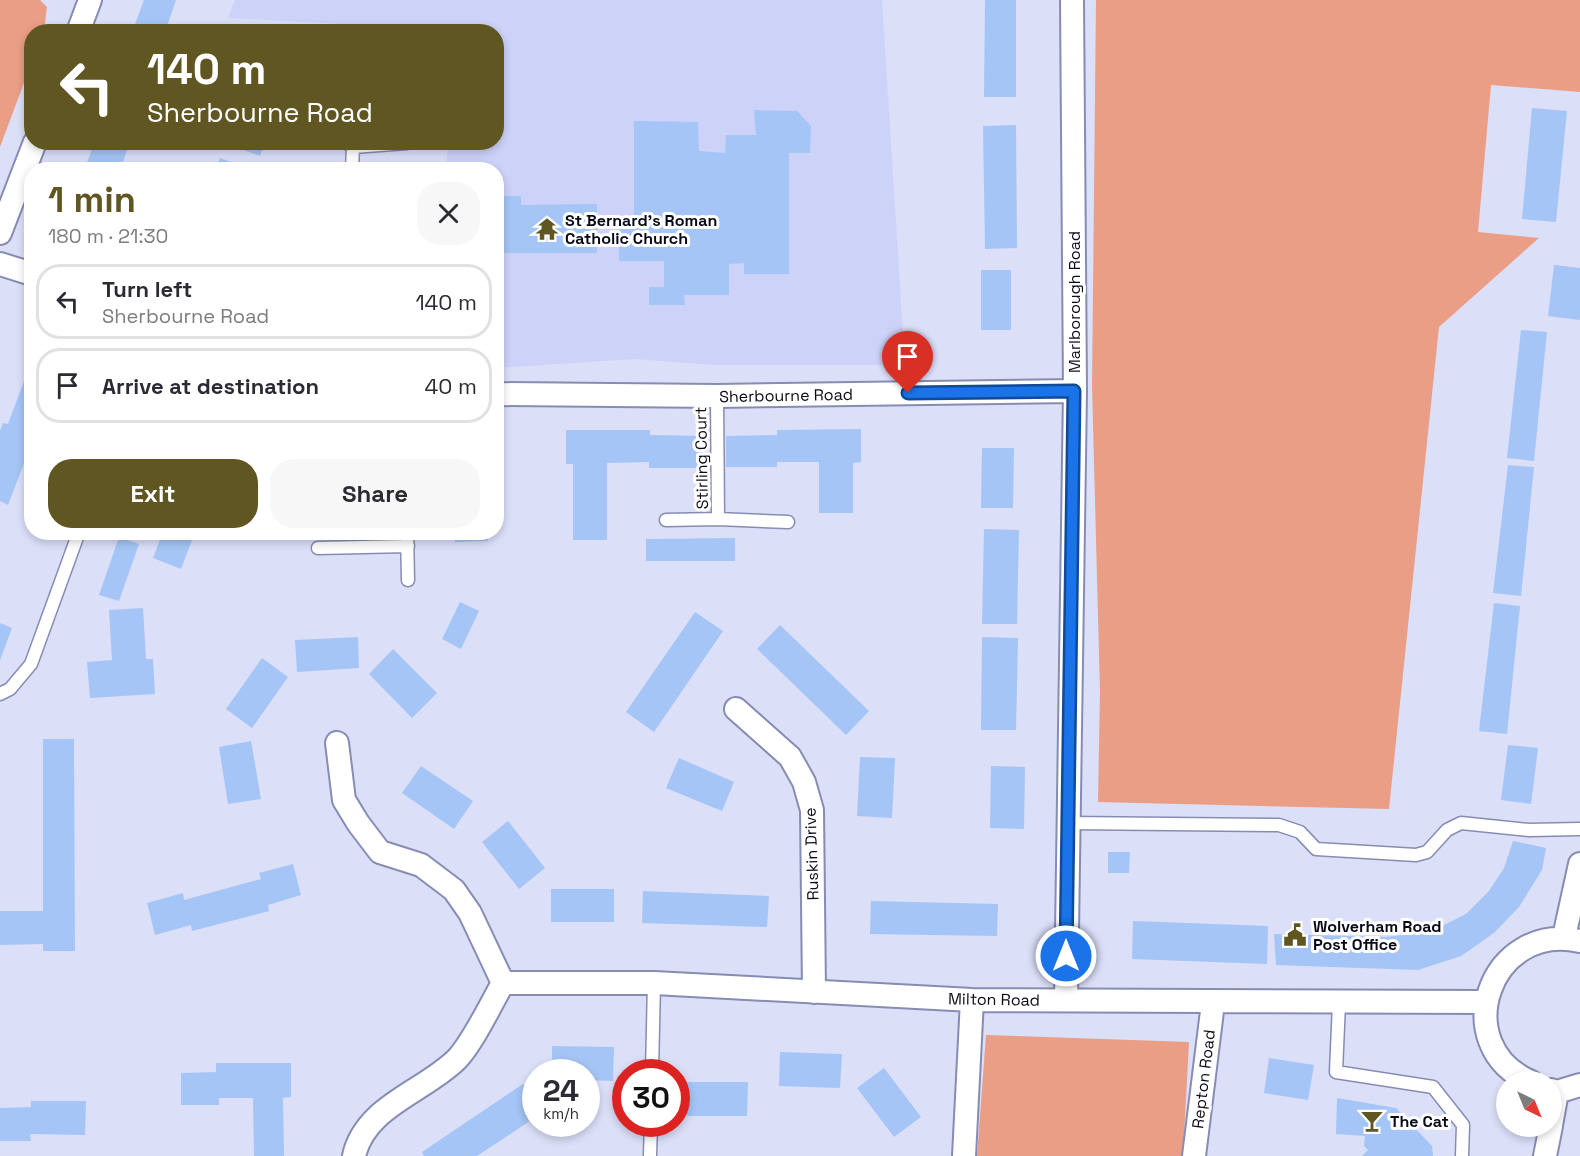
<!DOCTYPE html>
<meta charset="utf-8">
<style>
body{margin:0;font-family:"Space Grotesk",sans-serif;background:#f7f7f7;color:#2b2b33;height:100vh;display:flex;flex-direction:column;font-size:22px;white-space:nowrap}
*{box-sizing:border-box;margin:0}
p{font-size:20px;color:#7c7c81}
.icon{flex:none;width:33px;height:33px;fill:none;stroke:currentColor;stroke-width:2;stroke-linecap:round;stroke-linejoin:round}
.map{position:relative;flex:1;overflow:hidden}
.panel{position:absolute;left:24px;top:162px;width:480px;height:378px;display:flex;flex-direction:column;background:#fff;border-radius:24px;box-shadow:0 3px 9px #0003}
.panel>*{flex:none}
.hud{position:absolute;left:24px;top:24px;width:480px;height:126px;border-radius:24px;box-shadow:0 3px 9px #0003;background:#605622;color:#fff;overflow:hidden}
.needle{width:39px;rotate:137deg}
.buttons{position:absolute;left:1496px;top:1071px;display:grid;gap:12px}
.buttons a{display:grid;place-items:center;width:66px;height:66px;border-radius:50%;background:#fff;box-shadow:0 3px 9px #0003;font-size:30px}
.speed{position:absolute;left:522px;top:1059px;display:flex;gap:12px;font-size:30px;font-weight:700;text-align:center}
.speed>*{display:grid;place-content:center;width:78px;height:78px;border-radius:50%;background:#fff;box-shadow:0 3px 9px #0003;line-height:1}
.speed small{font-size:15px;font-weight:400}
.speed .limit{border:9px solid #d22;background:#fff;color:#111}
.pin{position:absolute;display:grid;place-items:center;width:51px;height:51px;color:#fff;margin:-62px -26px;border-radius:50% 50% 50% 0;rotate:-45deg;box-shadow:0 0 6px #0007}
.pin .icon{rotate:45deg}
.me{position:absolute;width:66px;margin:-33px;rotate:0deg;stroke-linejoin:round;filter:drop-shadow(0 0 4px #0008)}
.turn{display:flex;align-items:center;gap:21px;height:126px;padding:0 24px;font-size:27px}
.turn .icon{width:78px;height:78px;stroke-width:2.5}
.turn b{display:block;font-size:42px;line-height:51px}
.round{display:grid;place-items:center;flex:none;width:63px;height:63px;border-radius:24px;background:#f7f7f7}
.overview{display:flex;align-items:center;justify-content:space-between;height:102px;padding:0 24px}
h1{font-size:36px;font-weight:800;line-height:45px;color:#605622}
.cta{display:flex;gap:12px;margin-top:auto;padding:12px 24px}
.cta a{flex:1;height:69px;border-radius:24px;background:#605622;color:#fff;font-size:24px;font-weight:800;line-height:69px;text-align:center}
.cta a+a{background:#f7f7f7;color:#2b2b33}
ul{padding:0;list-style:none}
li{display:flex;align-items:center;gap:18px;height:75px;margin:0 12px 9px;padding:0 12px;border:3px solid #e1e1e2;border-radius:24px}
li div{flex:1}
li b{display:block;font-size:22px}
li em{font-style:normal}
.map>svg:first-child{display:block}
.built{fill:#cdd2f9}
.green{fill:#ea9e85}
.building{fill:#a5c5f6}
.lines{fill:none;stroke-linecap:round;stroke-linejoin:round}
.service-casing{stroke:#878cb3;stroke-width:15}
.minor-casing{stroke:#878cb3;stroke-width:26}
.service{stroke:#fff;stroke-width:12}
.minor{stroke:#fff;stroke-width:22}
.route-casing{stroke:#114b97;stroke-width:15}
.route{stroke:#1a73e8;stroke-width:10}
.labels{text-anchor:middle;stroke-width:6;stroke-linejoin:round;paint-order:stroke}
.poi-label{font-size:16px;font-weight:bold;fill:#090a17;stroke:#fff;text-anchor:start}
.street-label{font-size:16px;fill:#090a17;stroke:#fff}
</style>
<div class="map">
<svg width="1580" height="1156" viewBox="0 0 1580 1156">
<rect width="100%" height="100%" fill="#dbdff8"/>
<path class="built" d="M235 0H882L905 365H712L635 359 497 368 496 170 446 169 448 143 496 142V32L228 18Z"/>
<path class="green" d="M0 0H40L47 7 44 31 32 32 31 64 0 147Z
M1096 0H1580V92L1491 85 1478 232 1539 238 1439 327 1389 809 1098 802 1100 692 1092 386Z
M986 1035 1189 1042 1183 1156H977Z"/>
<path class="building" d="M144 0H176L165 32H132Z
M985 0H1016V97H984Z
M1532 108 1567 111 1556 222 1522 219Z
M754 110 797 111 811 126 810 153H789V274H744V263L729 264V295H684L685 305H649V287H664V261H619V228H634V121L698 122 699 151 725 153 726 135H756Z
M1016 125 1017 248 985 249 983 126Z
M95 142H130L120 170H84Z
M230 142H265L260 156 229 145Z
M220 158 251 169V170H216Z
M496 196H521V205L597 204V253H496Z
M1554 265 1580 268V320L1548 316Z
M981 270H1011V330H981Z
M1521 330 1547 332 1534 461 1507 458Z
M31 362 32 443 8 505 0 501V431L3 423 8 424Z
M861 429V462L853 463V513H819V462H777V467H726V436L777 435V430Z
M566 430H650V435L702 436V468H649V462L607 463V540H573V464H566Z
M982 448H1014L1013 508H981Z
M1508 465 1534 467 1521 596 1493 593Z
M984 529 1019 530 1017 624H982Z
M163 532H195L181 569 153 558Z
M455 532H487L488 541 455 542Z
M119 537 139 544 119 601 99 595Z
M735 538V561H646V539Z
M460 602 479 611 461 649 442 639Z
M1494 603 1520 606 1507 734 1479 731Z
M143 608 146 659H153L155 694 90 698 87 662 112 660 109 610Z
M695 612 723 631 654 732 626 712Z
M0 623 12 628 0 660Z
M780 625 869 711 846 735 757 649Z
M358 637 359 668 297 672 295 640Z
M982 637 1018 638 1016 730H981Z
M393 649 437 693 412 718 369 674Z
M262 658 288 677 252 728 226 709Z
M43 739H74L75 951H43V944L0 945V911H43Z
M251 741 261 799 228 804 219 747Z
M1508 745 1538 748 1531 804 1501 800Z
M860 757 895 758 892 818 857 816Z
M679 758 734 782 722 811 666 788Z
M421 766 473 801 454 829 402 793Z
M991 766 1025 767 1024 829 990 828Z
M508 821 545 868 519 889 482 842Z
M1513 841 1546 848 1542 870 1519 907 1494 933 1461 956 1418 970 1276 965 1274 934 1386 937 1412 934 1440 927 1466 914 1489 891 1504 868Z
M1108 852H1130L1129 873H1108Z
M293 864 301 895 268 905 269 911 192 931 191 925 155 935 147 903 183 893 184 900 261 879 259 873Z
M551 889H614V922H551Z
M643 891 769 896 767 927 642 923Z
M871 901 998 904 997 936 870 934Z
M1133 921 1268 926 1267 964 1132 959Z
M552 1046 614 1047 613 1081 586 1080V1072H552Z
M780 1052 842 1054 840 1088 779 1086Z
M1269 1058 1314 1065 1308 1100 1264 1093Z
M216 1063H291V1097L283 1098 284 1156H254L253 1098H219V1105H181V1073L216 1072Z
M884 1068 921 1117 894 1137 857 1088Z
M687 1082H748L747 1116H687Z
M523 1084 536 1102V1117L477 1156H424L422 1152Z
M1337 1098 1396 1108 1432 1146 1433 1156H1362L1368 1150 1364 1146 1365 1136 1336 1134Z
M31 1101H86L85 1135 30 1134 31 1141H0V1108L31 1107Z"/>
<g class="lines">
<g class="service-casing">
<path id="service" d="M345 142 353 147 352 170
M353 147 407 143
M718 519 788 522
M666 520 718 519 717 396
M407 532 408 580
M318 548 408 546
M0 694 10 689 31 664 79 532
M1067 823 1279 825 1300 832 1316 849 1416 855 1427 852 1447 830 1461 823 1529 830 1580 829
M1339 1003 1336 1072 1433 1087 1463 1125 1462 1156
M652 1072 654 983
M650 1155 651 1124"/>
</g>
<g class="minor-casing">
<path id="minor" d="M78 32 90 0
M0 233 35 142
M0 264 32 274
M496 394 717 396 1075 391
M736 709 790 757 804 782 812 810 814 992
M337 743 344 800 358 823 380 852 421 865 454 890 470 913 503 983C491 1004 473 1042 457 1059 424 1092 365 1106 354 1156
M1564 937 1580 864
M503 983H654L972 1000 1486 1002
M1066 1000 1075 391 1072 0
M1531 1082C1447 1046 1489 921 1580 941
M1551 1090 1557 1092 1580 1085
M1551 1125 1557 1092
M964 1156 972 1000
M1194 1156 1213 1003
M1545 1156 1551 1126"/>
</g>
<use href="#service" class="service"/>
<use href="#minor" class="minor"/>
</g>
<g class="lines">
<g class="route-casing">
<path id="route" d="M908 393 1074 391 1066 956"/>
</g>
<use href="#route" class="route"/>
</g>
<defs>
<g id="temple-bare" transform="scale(1.8)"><path d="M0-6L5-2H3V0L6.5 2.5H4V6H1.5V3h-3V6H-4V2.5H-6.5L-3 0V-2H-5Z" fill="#605622" stroke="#fff" stroke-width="2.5" paint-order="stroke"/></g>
<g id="civic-bare" transform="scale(1.8)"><path d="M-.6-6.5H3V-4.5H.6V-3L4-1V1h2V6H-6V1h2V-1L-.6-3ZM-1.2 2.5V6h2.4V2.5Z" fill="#605622" stroke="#fff" stroke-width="2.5" paint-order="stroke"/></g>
<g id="bar-bare" transform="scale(1.8)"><path d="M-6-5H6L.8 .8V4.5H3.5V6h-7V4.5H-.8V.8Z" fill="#605622" stroke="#fff" stroke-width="2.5" paint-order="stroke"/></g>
</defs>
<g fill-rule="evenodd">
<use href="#temple-bare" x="547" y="229"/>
<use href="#civic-bare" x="1295" y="935"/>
<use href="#bar-bare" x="1372" y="1121"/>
</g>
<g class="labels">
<g class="poi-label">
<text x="565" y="226">St Bernard's Roman<tspan x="565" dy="18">Catholic Church</tspan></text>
<text x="1313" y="932">Wolverham Road<tspan x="1313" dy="18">Post Office</tspan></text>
<text x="1390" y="1127">The Cat</text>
</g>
<g class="street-label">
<text transform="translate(1074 302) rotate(-90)" y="6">Marlborough Road</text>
<text transform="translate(786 395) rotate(-1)" y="6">Sherbourne Road</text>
<text transform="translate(701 458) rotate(-91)" y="6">Stirling Court</text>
<text transform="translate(811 854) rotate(-92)" y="6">Ruskin Drive</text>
<text transform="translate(994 999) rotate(1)" y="6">Milton Road</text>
<text transform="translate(1203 1079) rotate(-83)" y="6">Repton Road</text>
</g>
</g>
</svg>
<div class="buttons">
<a><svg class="needle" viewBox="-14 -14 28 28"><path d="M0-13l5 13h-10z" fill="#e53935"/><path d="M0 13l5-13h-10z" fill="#7c7c81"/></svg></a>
</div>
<div class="speed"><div>24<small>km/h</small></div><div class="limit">30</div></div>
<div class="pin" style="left:908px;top:393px;background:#d93025"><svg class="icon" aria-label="arrive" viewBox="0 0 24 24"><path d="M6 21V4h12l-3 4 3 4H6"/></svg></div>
<svg class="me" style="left:1066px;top:956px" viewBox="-20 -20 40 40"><circle r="17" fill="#1a73e8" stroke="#fff" stroke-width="3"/><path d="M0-11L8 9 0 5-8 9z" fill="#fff"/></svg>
<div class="hud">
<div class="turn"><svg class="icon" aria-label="left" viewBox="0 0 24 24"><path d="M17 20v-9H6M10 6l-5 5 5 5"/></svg><div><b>140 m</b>Sherbourne Road</div></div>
</div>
<section class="panel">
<div class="overview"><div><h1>1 min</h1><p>180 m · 21:30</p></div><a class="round"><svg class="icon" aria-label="close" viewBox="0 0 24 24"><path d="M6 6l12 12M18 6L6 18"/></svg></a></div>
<ul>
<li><svg class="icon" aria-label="left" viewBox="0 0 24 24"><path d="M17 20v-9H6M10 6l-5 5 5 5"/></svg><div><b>Turn left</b><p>Sherbourne Road</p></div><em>140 m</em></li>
<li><svg class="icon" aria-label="arrive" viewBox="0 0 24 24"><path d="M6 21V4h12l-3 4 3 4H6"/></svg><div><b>Arrive at destination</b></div><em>40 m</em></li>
</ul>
<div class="cta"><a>Exit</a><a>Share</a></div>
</section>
</div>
